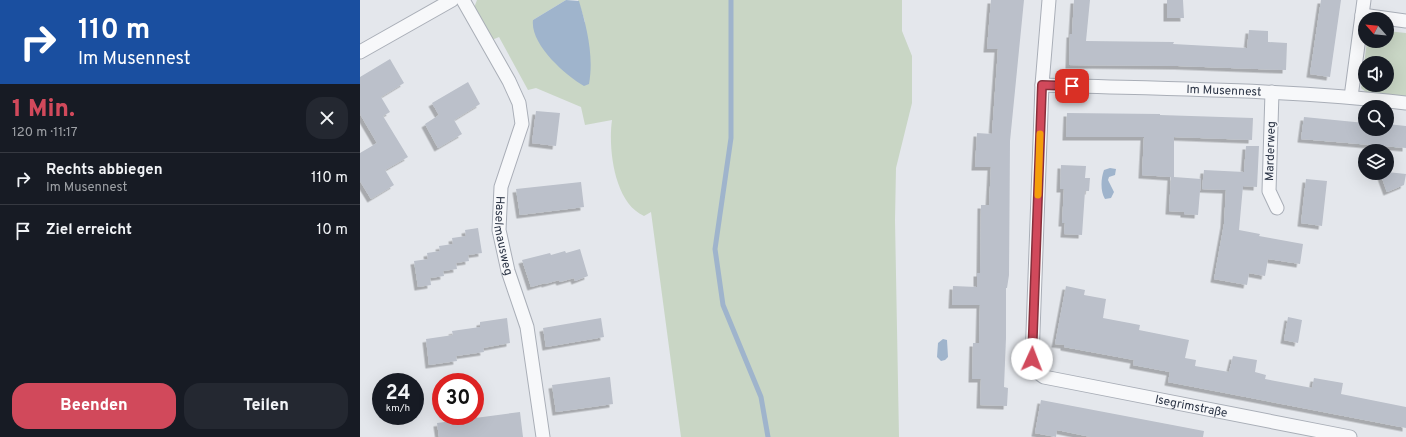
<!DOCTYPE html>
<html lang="de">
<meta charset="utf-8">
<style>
body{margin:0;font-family:Overpass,sans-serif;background:#242831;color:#f1f3f6;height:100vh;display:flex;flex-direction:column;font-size:15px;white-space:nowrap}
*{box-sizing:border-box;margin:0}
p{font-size:13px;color:#9ea1a6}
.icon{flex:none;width:22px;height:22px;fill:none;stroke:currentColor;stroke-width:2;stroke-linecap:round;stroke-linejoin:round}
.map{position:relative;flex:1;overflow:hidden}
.side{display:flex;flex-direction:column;background:#171b24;width:360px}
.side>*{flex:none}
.guide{background:#1a4fa0;color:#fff;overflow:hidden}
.needle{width:26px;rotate:297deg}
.tools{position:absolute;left:998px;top:12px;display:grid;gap:8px}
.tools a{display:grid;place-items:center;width:36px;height:36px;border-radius:50%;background:#171b24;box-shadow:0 4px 16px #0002;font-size:20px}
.speed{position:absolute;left:12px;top:373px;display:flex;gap:8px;font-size:20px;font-weight:700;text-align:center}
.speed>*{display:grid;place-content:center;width:52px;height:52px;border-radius:50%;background:#171b24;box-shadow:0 4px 16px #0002;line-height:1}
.speed small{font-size:10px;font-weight:400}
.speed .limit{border:6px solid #d22;background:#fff;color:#111}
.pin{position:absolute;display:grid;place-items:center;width:34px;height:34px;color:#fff;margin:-17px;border-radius:8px;box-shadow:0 2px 6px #0006}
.me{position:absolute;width:44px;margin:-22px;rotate:2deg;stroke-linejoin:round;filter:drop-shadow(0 0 3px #0008)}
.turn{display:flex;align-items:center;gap:14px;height:84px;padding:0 12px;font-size:18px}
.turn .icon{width:52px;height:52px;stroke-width:2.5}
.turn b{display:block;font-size:28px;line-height:34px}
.round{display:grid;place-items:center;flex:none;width:42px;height:42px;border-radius:16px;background:#242831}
.head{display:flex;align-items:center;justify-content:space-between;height:68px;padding:0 12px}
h1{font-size:24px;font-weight:800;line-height:30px;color:#d1495b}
.cta{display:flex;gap:8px;margin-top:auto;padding:8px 12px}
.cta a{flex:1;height:46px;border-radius:16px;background:#d1495b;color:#fff;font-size:16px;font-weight:800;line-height:46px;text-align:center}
.cta a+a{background:#242831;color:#f1f3f6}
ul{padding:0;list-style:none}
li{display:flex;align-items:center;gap:12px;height:52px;padding:0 12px;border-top:1px solid #363941}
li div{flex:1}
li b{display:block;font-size:15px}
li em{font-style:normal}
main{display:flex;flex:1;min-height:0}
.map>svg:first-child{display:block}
.green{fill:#c9d6c5;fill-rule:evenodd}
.water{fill:#9fb4cc}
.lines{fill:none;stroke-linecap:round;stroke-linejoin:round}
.stream{stroke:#9fb4cc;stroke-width:5}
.building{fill:#bbc0ca;filter:url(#shadow)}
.street-casing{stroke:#a9aeb7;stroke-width:15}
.street{stroke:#f7f8fa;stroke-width:13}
.route-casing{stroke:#882f3b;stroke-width:10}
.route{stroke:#d1495b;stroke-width:7}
.slow{stroke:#f59e0b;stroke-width:7}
.labels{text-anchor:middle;stroke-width:3;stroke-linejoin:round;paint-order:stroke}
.street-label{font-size:12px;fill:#2b3445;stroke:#f4f6f9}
</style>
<main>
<section class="side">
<div class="guide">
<div class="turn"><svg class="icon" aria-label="right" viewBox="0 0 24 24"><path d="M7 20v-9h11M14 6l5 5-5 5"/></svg><div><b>110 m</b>Im Musennest</div></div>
</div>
<div class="head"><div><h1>1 Min.</h1><p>120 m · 11:17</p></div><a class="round"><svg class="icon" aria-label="close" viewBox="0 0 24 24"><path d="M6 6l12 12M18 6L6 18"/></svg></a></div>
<ul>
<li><svg class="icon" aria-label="right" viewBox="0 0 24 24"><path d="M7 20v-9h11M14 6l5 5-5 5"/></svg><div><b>Rechts abbiegen</b><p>Im Musennest</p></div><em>110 m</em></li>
<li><svg class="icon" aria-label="arrive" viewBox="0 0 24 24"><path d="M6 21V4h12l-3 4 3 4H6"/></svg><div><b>Ziel erreicht</b></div><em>10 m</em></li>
</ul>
<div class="cta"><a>Beenden</a><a>Teilen</a></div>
</section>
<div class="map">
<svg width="1046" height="437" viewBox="0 0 1046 437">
<defs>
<filter id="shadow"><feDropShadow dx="-3.5" dy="3.5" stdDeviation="0" flood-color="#0004"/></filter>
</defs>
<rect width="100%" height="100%" fill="#e4e7ec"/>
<path class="green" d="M117 0H206L173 20 225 22 218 0H542V31L552 56V103L536 168 535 220 539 437H321L291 212 284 216C254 203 248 148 252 120L225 125 221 107 176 88 168 90 139 37 132 40 114 8Z
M1027 31 1046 33V97L1006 92 1001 88 1007 41H1027ZM1005 63H1027V85H1005Z"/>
<path class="water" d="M206 0 219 1C227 28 234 56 229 84L224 86C205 75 170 44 173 20Z
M750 168 756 169 755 175 749 177 748 180 754 192 751 198 745 199C740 191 741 178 744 170Z
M583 339 587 340 588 357 585 360 581 361 577 357 578 343Z"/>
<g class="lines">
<path class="stream" d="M371 0V138L355 249 363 305 401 397 408 437"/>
</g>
<path class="building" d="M631 0H664L650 141 649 275 647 288H646V338L644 387 648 388 647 406 620 405 621 379H612L613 343H619L620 305H592L593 286 617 287V273H620L621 205H629L631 167H615L617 133 632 134 638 49H627Z
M714 0H730L726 41 814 42 813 44 887 48 889 30 908 31V42L927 43 926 70 818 66 709 65 710 34H712Z
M807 0H823L824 18H807Z
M961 0H981L970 77 950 74Z
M30 59 44 83 21 97 30 112 23 116 48 157 25 170 34 185 11 199 0 181V153L17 143 0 114V77Z
M108 82 120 104 94 120 102 134 78 148 65 124 79 115 72 103Z
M176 111 200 113 196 146 172 143Z
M707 113 800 114V115L893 118 892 140 814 137V177L841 179 838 215 824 214V212L809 211 811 177 782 175 784 137H706Z
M944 117 1005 123V129H1027V124L1046 126V148L941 139Z
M886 146H899L897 187 883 186 879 230 900 234 899 236 943 244 940 264 908 259 905 276 889 273 887 285 854 279 864 224 866 190 842 189 844 170 884 172Z
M701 165 726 166 725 178H730L729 191H725L722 235 704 234 705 223H702L704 189H700Z
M1027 172 1046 174 1044 185 1027 192 1020 173Z
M946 179 967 181 962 226 941 223Z
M221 182 224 207 160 215 156 189Z
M118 228 122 253 108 255 109 261 96 263 97 269 83 271 84 276 70 278 71 285 58 287 54 261 68 259 67 253 80 251 79 246 93 244 92 238 106 236 105 230Z
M220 249 228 276 215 281 214 278 200 282 199 280 185 284V283L171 287 162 260 190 253 191 255 205 251 206 253Z
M706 286 725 290 724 295 746 299 743 318 780 325 779 330 829 340 825 358 836 360 835 366 869 372 873 356 897 360 895 372 906 375 905 379 952 388 954 378 983 383 981 394 1046 407V428L808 382 810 372 773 365 774 360 704 347V345L695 344Z
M928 317 942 320 938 343 924 340Z
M147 318 150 343 123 348 124 352 96 356 97 361 69 365 66 339 93 335 92 331 120 327V322Z
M241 318 244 337 186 347 183 328Z
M250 377 253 404 196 412 192 385Z
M681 400 844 431 843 437H731L697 430 696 437 675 433Z
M160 412 163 437H79L77 423Z"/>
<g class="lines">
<g class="street-casing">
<g id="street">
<path id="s1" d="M103 0 149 81 159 103 162 124 141 187 139 230 148 271 167 327 183 437"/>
<path id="s2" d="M689 0 682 85 672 359 674 370 684 377 990 437"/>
<path d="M1002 15 1046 21"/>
<path d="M0 52 92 0"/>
<path id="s3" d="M682 85C803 89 925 89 1046 103"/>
<path d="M912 92 909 191 917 208"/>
<path d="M991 97 1004 0"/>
</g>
</g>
<use href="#street" class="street"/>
</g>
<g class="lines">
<g class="route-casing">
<path id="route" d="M672 359 682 85 712 86"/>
</g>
<use href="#route" class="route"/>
<path class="slow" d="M678 195 680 134"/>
</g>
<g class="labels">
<g class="street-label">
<text dy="4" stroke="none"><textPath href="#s3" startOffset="182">Im Musennest</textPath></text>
<text transform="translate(910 151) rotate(-88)" y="4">Marderweg</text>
<text dy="4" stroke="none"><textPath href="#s1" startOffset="254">Haselmausweg</textPath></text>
<text dy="4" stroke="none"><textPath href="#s2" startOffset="533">Isegrimstraße</textPath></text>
</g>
</g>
</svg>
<div class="tools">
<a><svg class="needle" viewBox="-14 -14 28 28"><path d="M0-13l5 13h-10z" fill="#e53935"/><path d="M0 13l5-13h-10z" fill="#9ea1a6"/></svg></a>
<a><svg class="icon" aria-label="sound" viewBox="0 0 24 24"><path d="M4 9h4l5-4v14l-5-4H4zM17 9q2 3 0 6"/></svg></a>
<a><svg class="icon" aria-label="search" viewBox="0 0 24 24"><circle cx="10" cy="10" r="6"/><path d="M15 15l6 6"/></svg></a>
<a><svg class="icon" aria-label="layers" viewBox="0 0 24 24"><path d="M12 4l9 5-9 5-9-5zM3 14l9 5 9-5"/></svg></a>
</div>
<div class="speed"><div>24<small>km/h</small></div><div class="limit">30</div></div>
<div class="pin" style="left:712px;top:86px;background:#d93025"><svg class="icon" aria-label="arrive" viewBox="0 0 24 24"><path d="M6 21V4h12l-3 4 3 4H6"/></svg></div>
<svg class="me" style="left:672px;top:359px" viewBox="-20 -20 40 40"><circle r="19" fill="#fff"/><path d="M0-13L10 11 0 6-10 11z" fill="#d1495b"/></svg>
</div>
</main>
